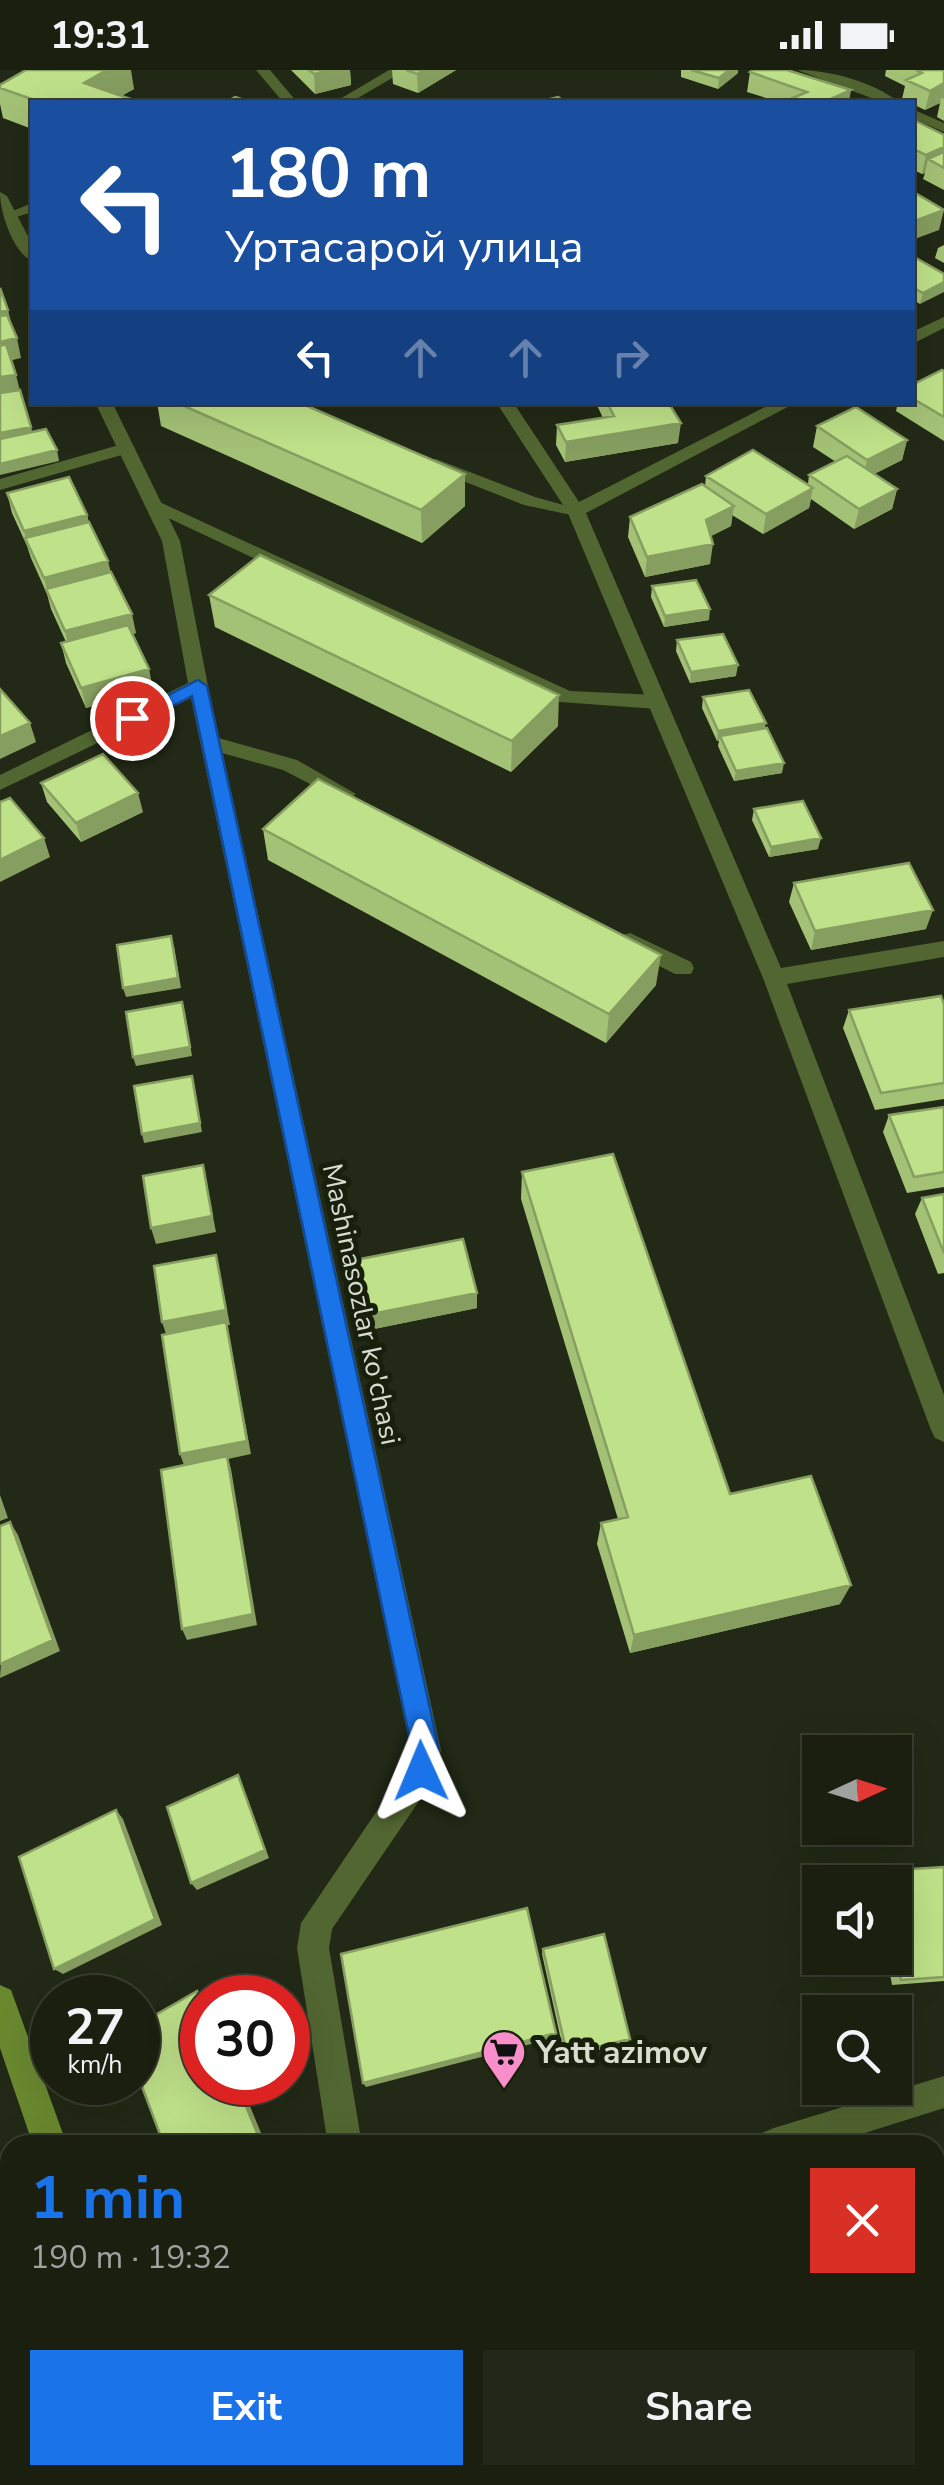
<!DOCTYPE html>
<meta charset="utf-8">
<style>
body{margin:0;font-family:"Nunito Sans",sans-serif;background:#232719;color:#f1f3f6;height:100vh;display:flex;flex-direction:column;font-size:38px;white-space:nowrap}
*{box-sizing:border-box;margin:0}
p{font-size:32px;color:#9fa29f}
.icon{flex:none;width:55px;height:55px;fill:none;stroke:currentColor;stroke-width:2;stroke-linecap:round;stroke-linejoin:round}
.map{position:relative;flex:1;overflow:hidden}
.sheet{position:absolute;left:0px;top:2065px;width:945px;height:350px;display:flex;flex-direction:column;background:#1a1f10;border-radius:30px 30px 0 0;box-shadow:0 10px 40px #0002,0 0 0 2px #383d30}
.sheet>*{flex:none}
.hud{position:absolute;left:30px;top:30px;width:885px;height:305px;border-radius:0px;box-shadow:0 10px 40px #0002,0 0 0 2px #383d30;background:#1a4fa0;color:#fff;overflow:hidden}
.needle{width:65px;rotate:86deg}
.fabs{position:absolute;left:802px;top:1665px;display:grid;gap:20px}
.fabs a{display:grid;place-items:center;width:110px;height:110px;border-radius:0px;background:#1a1f10;box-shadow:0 10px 40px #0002,0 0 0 2px #383d30;font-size:50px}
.speed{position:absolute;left:30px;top:1905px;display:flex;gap:20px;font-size:50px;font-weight:700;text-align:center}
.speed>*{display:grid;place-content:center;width:130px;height:130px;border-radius:50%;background:#1a1f10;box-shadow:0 10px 40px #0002,0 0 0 2px #383d30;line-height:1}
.speed small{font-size:25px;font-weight:400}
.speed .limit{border:15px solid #d22;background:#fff;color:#111}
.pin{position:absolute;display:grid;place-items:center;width:85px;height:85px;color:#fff;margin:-42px;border:5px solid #fff;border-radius:50%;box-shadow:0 2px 10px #0007}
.me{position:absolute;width:110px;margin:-55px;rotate:359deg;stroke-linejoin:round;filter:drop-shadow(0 0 8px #0008)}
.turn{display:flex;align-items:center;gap:35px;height:210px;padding:0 30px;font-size:45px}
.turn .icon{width:130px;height:130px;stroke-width:2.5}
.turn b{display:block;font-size:70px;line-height:85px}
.lanes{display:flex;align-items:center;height:95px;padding:0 30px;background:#0003;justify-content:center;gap:50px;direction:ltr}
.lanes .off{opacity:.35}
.round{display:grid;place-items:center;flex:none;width:105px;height:105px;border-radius:0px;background:#232719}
.headline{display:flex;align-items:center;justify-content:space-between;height:170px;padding:0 30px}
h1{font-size:60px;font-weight:700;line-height:75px;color:#1a73e8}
.primary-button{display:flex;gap:20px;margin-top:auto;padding:20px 30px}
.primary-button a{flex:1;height:115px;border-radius:0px;background:#1a73e8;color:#fff;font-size:40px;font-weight:700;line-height:115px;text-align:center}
.primary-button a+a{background:#232719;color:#f1f3f6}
.status{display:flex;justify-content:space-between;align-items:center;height:70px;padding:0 50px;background:#1a1f10;direction:ltr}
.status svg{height:28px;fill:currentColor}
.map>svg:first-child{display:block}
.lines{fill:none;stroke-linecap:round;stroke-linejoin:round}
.lane{fill:#526631;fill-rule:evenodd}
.street{fill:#526631;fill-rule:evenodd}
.secondary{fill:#6a892f;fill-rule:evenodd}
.wall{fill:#a4c276}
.shaded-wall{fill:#869e60}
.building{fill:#bfe189;stroke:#869e60;stroke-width:2.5}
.route{fill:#1a73e8;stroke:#114b97;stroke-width:2.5}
.labels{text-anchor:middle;stroke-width:10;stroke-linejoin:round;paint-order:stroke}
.street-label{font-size:28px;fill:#d8ddd1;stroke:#18200c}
.near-poi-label{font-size:32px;font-weight:bold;fill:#d8ddd1;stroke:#18200c;text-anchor:start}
</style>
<div class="status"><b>19:31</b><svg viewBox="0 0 49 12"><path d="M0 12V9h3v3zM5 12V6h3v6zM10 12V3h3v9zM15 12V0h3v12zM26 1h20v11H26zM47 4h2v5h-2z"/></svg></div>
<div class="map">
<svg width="944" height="2415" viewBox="0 0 944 2415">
<rect width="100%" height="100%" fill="#222916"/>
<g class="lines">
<path class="lane" d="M389 0H406L351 32H335Z
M32 133V142L10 149 3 145Z
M126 373 135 378 132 382 0 420V409Z
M436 389 535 427 585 441 576 446 524 435 430 398V390Z
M153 429 570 621 657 625 667 632 657 639 560 632 147 438 144 434Z
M211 666 297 690 356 724 346 731 339 729 283 700 204 678 201 673Z
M630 863 691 892 694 898 691 904H675L622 877 619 871 622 865Z"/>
<path class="street" d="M256 0H270L297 32H283Z
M797 0C830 0 873 12 899 32H882Z
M912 39 944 53V62L912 48Z
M0 122 7 126 32 174V191C13 182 0 143 0 122Z
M944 247V258L912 274V262Z
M95 332H112L180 471 208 616 441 1680 432 1712 332 1859 329 1878 362 2075H328L297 1878 301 1853 408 1695 411 1680 191 628 0 720V705L188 613 162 471Z
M496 332H513L579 432 775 332H797L586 443 781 898 944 871V887L787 914 944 1325V1372L935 1368 931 1360 763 908 567 441Z
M944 2006V2038L827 2075H757L762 2063 774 2058Z"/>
<path class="secondary" d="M0 1915 11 1920 67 2075H33L0 1978Z
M0 2349 10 2353V2405H26L15 2415 0 2413Z
M146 2405H182L186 2415H150Z"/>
</g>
<path class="wall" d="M291 0H350L351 15 315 24Z
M392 0H456L418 23 393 14Z
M681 0H738V3L718 19 681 7Z
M886 0H944V51L937 47 940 33 925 40 902 29 905 16 885 6Z
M750 2 849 32H779L747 22Z
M0 15 134 19 121 26 138 32H32V59L3 48 0 34Z
M912 49 944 65V120L923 109 925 103 922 104 912 99Z
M944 175V193L935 188 938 178Z
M912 190 944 204 920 234 912 229Z
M944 301V371L896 341 898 332H912V315Z
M157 332H298L465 436 422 473 161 356Z
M668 332 678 373 565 392 556 375 557 355 603 348 596 333Z
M817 356 907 370 902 390 874 404 897 419 892 439 854 459 811 429 809 438 763 464 732 445 731 456 711 466 710 494 645 507 628 467 630 447 705 416 706 406 808 414 809 405 836 392 813 377Z
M7 423 87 445 89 453 136 563 132 564 153 619 86 638 66 593 61 573 66 572 51 539 47 524 31 488 27 476 12 443Z
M652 516 709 550 664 557 651 527Z
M209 525 558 656 511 702 215 557Z
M677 570 736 606 690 613 676 581Z
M703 627 764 659 782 703 734 711 718 676 719 671H717L702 638Z
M41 713 143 742 81 772 47 732Z
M754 739 818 779 769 787 752 750Z
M263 759 656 915 606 973 268 790Z
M794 813 926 859 811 880 789 832Z
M944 934V1029L875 1040 843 958 849 940Z
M944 1037V1117L907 1123 883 1062 889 1045Z
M522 1102 730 1424 840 1534 630 1583 597 1474 601 1453 618 1449 521 1129Z
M944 1124V1203L938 1204 915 1144 922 1128Z
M355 1190 477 1223V1238L369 1260Z
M944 1797V1911L892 1915 887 1888H895V1812H873L872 1808 881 1801Z
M543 1879 630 1969 626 1973 565 1988 542 1884Z"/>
<path class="shaded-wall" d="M107 0H131L134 19 110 32 84 13Z
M331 0H350L351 15 315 24 314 4Z
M424 0H456L418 23 417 4Z
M729 0H738V3L718 19 719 8Z
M944 13V29L941 28 940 33 925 40 930 21Z
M851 20 849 32H824Z
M944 77V94L928 89 925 103 922 104 926 85Z
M944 140 939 160 912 170V152Z
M944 212V222L920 234 923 223Z
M8 240 13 260 0 263V242Z
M17 268 21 288 0 293V272Z
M16 305 21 325 0 328V307Z
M681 353 678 373 565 392 566 372Z
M31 357 34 368 0 375V363Z
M907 370 902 390 862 410 867 390Z
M57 380 59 391 0 405V394Z
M465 404V436L422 473 421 440Z
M813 418 809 438 763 464 766 444Z
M897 419 892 439 854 459 859 439Z
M734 436 731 456 703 470 706 450Z
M87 445 92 465 27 473 24 461Z
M713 474 710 494 645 507 647 487Z
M108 491 113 511 48 523 44 508Z
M710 539 709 550 664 557 665 546Z
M132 544 136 563 70 581 65 561Z
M738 595 736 606 690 613 691 602Z
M149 599 153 619 86 638 81 618Z
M559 625 558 656 511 702 512 671Z
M30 653 36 672 0 689V666Z
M766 653 763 664 720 666 719 671H717L718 661Z
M784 693 782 703 734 711 736 701Z
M138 723 143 742 81 772 76 753Z
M44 768 50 787 0 812V790Z
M821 768 818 779 769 787 771 777Z
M933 840 926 859 811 880 815 861Z
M174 876 181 918 126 927 123 918Z
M661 885 656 915 606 973 609 944Z
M185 942 192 986 136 996 133 987Z
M194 1015 202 1062 144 1073 142 1064Z
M203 1095 216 1162 156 1174 151 1158Z
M216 1185 230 1255H227L251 1384 228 1389 231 1399 257 1555 187 1570 182 1559 185 1398 180 1384 167 1267 162 1252Z
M477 1223V1238L369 1260 367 1245Z
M0 1425 8 1448 0 1451Z
M10 1452 18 1465 60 1581 0 1608Z
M851 1515 840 1534 630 1583 634 1565Z
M238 1705 269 1788 197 1820 191 1813Z
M116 1740 123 1749 162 1855 63 1904 54 1899Z
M556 1963 554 1968 366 2017 363 2013Z
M630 1969 626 1973 565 1988 567 1984Z
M236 2012H240L266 2075H262Z
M391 2405H396L399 2415H394Z"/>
<path class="building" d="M26 0H107L84 13 139 32H40L0 18V15Z
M309 0H331L314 4Z
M406 0H424L417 4Z
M691 0H729L719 8Z
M753 0H787L851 20 824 32H783L807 22 750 2Z
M916 0H944V13L930 21 906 10 922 3Z
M235 27 250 32H226Z
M558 27 565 32H538Z
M912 49 944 65V77L926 85 912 78Z
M944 82V98L928 89Z
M912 121 944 140 912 152Z
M916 188 944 204V212L923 223 912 217V190Z
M0 218 8 240 0 242Z
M7 245 17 268 0 272V246Z
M6 274 16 305 0 307V276Z
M942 300 944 301V347L912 328V315Z
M20 320 31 357 0 363V323Z
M175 332H298L465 404 421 440Z
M607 332H668L681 353 566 372 557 355 614 346Z
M856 337 907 370 867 390 817 356Z
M46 359 57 380 0 394V369Z
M753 380 813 418 766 444 706 406Z
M847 386 897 419 859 439 809 405Z
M69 407 87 445 24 461 7 423Z
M702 414 734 436 706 450 713 474 647 487 630 447Z
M89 452 108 491 44 508 25 468Z
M260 485 559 625 512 671 209 525Z
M111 502 132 544 65 561 46 519Z
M696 510 710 539 665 546 652 516Z
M128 555 149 599 81 618 61 573Z
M723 564 738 595 691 602 677 570Z
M0 619 30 653 0 666Z
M749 620 766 653 718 661 703 627Z
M767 658 784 693 736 701 720 666Z
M103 684 138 723 76 753 41 713Z
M318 709 661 885 609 944 263 759Z
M10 728 44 768 0 790V732Z
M803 731 821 768 771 777 754 739Z
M909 793 933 840 815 861 794 813Z
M171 866 178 908 123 918 117 875Z
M941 926 944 934V1013L881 1023 849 940Z
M182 932 190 977 133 987 126 942Z
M192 1006 200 1053 142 1064 134 1016Z
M944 1037V1102L914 1107 889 1045Z
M613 1084 730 1424 811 1406 851 1515 634 1565 601 1453 628 1447 522 1102Z
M203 1095 212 1146 151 1158 143 1106Z
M944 1124V1183L922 1128Z
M463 1169 477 1223 367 1245 355 1190Z
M216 1185 226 1240 162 1252 154 1196Z
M226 1252 247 1371 180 1384 162 1265Z
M227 1386 253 1544 182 1559 161 1400Z
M10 1452 53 1570 0 1594V1456Z
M238 1705 265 1780 191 1813 167 1737Z
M116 1740 155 1849 54 1899 19 1787Z
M944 1797V1907L901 1910 895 1879V1812H883L881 1801Z
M527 1838 556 1963 363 2013 341 1884Z
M604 1864 630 1969 567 1984 543 1879Z
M197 1921 202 1934V2012H236L262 2075H164L138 2006V1955Z
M935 2140H944V2263L936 2264Z
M248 2405H391L394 2415H251Z"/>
<path class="route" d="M198 610 207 616 439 1680 430 1711 421 1715 411 1711 407 1701 412 1680 192 626 139 653H126L123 648Z"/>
<defs>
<g id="supermarket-pin" transform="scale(2.25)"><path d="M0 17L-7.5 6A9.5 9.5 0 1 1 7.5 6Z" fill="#f98fca" stroke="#18200c"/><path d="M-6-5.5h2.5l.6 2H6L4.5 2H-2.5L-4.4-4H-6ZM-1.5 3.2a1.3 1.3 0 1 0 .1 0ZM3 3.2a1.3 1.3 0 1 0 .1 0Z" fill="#111"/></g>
</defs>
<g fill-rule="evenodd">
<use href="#supermarket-pin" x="504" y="1982"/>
</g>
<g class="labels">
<g class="street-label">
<text transform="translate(362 1234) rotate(78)" y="10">Mashinasozlar ko'chasi</text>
</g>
<g class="near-poi-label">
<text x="536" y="1993">Yatt azimov</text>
</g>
</g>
</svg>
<div class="fabs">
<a><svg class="needle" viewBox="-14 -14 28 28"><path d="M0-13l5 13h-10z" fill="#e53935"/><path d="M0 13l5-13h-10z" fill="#9fa29f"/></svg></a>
<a><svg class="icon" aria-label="sound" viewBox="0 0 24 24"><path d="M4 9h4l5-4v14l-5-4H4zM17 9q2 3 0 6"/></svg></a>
<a><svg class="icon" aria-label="search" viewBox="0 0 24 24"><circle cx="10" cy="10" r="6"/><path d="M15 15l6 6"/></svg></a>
</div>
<div class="speed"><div>27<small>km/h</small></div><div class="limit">30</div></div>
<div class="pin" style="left:132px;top:648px;background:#d93025"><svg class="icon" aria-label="arrive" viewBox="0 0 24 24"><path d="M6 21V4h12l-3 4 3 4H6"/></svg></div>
<svg class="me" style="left:421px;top:1701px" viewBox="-20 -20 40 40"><path d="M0-17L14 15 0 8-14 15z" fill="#1a73e8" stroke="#fff" stroke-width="4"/></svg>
<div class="hud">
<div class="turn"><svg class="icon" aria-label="left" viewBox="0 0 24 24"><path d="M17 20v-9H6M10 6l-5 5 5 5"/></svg><div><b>180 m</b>Уртасарой улица</div></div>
<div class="lanes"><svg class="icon" aria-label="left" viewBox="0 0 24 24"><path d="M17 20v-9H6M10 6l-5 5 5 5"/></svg><svg class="icon off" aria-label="ahead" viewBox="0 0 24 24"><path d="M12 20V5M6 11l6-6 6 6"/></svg><svg class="icon off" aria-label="ahead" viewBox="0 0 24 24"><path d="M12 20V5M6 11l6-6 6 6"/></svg><svg class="icon off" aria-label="right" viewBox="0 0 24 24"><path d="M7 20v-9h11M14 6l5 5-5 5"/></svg></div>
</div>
<section class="sheet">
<div class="headline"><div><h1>1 min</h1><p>190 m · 19:32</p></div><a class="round" style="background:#d93025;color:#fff"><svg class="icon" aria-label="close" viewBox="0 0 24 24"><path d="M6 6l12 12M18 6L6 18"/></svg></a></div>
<div class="primary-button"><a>Exit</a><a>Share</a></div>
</section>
</div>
